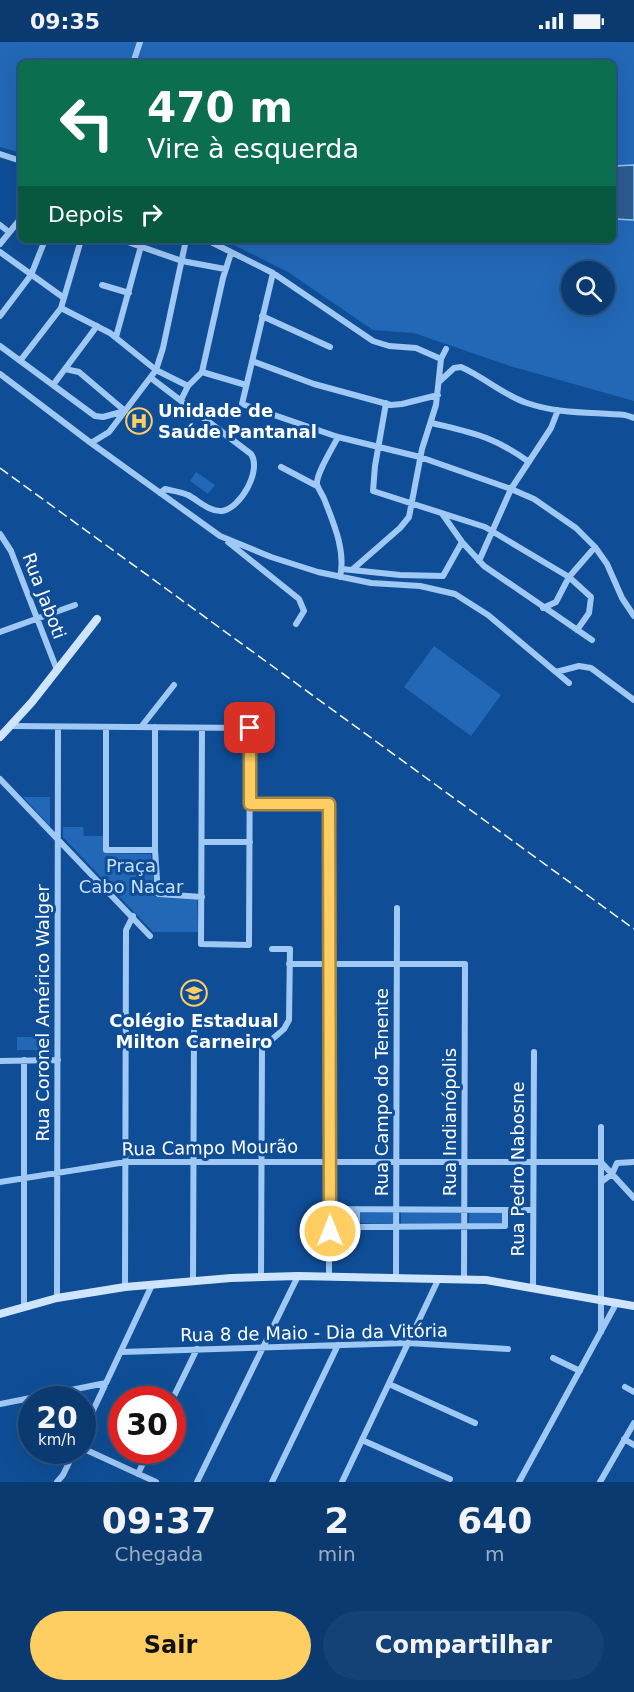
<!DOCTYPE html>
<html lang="pt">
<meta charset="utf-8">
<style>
body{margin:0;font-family:"DejaVu Sans",sans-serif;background:#144176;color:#f1f3f6;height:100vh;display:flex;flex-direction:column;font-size:22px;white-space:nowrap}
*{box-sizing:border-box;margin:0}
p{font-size:20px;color:#9aadc3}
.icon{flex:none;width:33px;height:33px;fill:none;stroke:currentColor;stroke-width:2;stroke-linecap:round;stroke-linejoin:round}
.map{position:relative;height:1440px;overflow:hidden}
.drawer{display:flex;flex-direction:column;background:#0b3a71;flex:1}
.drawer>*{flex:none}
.guide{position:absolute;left:18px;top:18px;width:598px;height:183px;border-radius:9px;box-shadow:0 6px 24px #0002,0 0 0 2px #2b5484;background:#0b6e4f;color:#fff;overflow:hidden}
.buttons{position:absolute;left:561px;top:219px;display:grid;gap:12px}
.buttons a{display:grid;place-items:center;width:54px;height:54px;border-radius:50%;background:#0b3a71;box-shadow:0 6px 24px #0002,0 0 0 2px #2b5484;font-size:30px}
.speed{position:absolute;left:18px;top:1344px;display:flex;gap:12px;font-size:30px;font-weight:700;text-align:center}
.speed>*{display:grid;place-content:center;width:78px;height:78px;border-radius:50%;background:#0b3a71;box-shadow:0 6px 24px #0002,0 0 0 2px #2b5484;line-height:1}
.speed small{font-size:15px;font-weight:400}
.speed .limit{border:9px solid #d22;background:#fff;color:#111}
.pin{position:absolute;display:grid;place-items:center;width:51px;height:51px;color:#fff;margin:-26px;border-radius:12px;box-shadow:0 3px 9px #0006}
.me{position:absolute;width:66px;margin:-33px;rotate:0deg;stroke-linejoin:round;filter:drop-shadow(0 0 4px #0008)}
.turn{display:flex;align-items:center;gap:21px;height:126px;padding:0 30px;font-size:27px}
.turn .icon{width:78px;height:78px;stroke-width:2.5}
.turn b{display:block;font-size:42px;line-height:51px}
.then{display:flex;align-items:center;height:57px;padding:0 30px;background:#0003;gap:12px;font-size:22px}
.eta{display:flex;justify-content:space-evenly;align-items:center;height:102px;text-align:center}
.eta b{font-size:36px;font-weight:600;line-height:42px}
.cta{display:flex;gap:12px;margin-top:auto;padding:12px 30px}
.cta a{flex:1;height:69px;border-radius:36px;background:#ffce62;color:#111;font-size:24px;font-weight:600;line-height:69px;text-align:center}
.cta a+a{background:#144176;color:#f1f3f6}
.status{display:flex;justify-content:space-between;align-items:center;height:42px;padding:0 30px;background:#0b3a71;direction:ltr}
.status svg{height:16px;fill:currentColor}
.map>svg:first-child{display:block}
.green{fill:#2268b7;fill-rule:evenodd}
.water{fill:#2d5b90;stroke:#90c3f8;stroke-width:1.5}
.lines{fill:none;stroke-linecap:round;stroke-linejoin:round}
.street{stroke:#9fc8f4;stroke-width:6}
.secondary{stroke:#cfe4fd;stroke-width:8}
.rail{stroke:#fff;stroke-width:1.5;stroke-dasharray:10 4.5;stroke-linecap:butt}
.route-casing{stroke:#a68640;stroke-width:15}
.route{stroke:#ffce62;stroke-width:10}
.labels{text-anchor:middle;stroke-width:6;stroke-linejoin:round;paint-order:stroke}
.poi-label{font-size:18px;font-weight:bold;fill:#fff;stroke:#0f4e97;text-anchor:start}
.street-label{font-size:18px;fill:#fff;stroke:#0f4e97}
.park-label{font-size:18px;fill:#c7e1fe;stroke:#0f4e97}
</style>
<div class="status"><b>09:35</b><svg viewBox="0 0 49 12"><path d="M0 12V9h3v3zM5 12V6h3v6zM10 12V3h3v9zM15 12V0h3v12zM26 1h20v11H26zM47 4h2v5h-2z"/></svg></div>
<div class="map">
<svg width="634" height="1440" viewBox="0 0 634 1440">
<rect width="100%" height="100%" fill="#0f4e97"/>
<path class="green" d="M0 0H634V359L510 324 414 291 373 288 288 230 224 198H614V21H21V111L0 105ZM572 230H604V262H572Z
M196 430 215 443 208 452 190 439Z
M434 604 501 653 471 694 404 645Z
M23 755H50V784Z
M63 785H83L84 794H104V811L151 812 155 855 197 858 198 890H153L63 795Z
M17 995H39V1008H17Z
M360 1170H394V1181H360Z
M401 1170H461V1182H401Z
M469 1171H503V1182H469Z"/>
<path class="water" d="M634 123V178L614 177V124Z"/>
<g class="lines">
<path class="street" d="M133 21 140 0
M0 112 21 119
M0 183 9 190
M122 198 182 219 225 227
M207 198 273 231 373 299 389 304 416 306 441 317
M0 202 21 176
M0 210 64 256
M273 231 242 362 338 395 420 415 511 447 534 457 576 486 595 505 607 522 622 556 634 574
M102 243 129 251
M61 266 110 291 156 328 188 344
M0 274 31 233 45 198
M262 274 330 305
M116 295 141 204
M0 304 95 374 103 375 125 369
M20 319 61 266 81 198
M252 319 314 342 391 363 402 362 438 353
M65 327 79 330 125 369
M202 330 246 343
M0 332 91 401 220 494 271 515 318 530 371 541 420 544 455 552 488 573 569 641
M151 336 251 412C262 428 241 466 222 469 210 470 199 459 188 453 181 450 173 449 165 447L160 451
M440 339 454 326 461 325C484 335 503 353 527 361 558 372 593 370 625 373L634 376
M53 343 97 284
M181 358 188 344 202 330 223 236 231 211
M386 361 375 424 373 449 485 485 569 535 591 555 589 571 577 588
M432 381C473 391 493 394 529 420
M338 395C333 405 316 432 317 442 318 447 323 453 325 459 334 482 346 510 340 535
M91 401 109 390 156 328 163 306 186 198
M281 425 317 444
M443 473 462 500 484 524 592 598
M0 492 11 509 57 628
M228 500 299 557 304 569 296 582
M479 519 511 447 551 386 558 368
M342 527 400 533 443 534 462 500
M353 527 400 486 409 475 422 407 436 363 441 317 446 307
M543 566 556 560 569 535 595 505
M0 590 75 563
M556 630 579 624 591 626 634 658
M11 684C91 685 170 685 250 686L249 903 201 902 202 686
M106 685V808H155
M141 685 174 643
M155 685V808L158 852 202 855
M0 737 150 894
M250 762H329V1234
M202 800H250
M289 922H465L464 1237
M0 1019 58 1018
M601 1120 634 1156
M0 1140 126 1120H601
M601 1140 612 1132 617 1121 634 1120
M330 1167 533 1168
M357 1167V1185L505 1184V1168
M261 1234 262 1006 284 987 289 978 290 907H272
M396 1235 397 866
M193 1239 194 989
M125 1245 126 888 133 874
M533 1245 534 1010
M57 1256 58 685
M24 1264V1018
M601 1290V1085
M121 1310 408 1301 508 1307
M553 1316 580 1329
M389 1342 475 1381
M625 1345 634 1350
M172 1358 197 1307
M0 1362 106 1341
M82 1392 152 1243
M624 1397 634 1403
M362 1398 450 1437
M82 1406 156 1440
M138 1432 149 1408
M57 1440 63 1433 75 1408
M197 1440 298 1234
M272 1440 338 1303
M342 1440 439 1236
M519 1440 617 1260
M600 1440 634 1381"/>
<path class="secondary" d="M0 695 32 660 97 577
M0 1272 57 1256 125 1245 231 1236 298 1234 486 1238 634 1264"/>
<path class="rail" d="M0 426 634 887"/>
</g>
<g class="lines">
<g class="route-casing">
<path id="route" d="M250 686V762H329L330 1189"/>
</g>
<use href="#route" class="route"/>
</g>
<defs>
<g id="hospital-ring" transform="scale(1.35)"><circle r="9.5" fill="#0f4e97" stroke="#ffce62" stroke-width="1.5"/><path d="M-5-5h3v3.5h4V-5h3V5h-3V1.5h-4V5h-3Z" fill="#ffce62"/></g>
<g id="school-ring" transform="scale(1.35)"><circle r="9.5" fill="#0f4e97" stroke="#ffce62" stroke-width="1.5"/><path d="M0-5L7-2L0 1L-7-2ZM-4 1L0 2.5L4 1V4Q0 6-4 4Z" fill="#ffce62"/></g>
</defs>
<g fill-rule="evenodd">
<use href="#hospital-ring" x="139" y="379"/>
<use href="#school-ring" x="194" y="951"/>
</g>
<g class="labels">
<g class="poi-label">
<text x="158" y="375">Unidade de<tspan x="158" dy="21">Saúde Pantanal</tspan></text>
<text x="194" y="985" text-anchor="middle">Colégio Estadual<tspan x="194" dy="21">Milton Carneiro</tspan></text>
</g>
<g class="street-label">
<text transform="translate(44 554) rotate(69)" y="6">Rua Jaboti</text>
<text transform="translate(43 971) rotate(-90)" y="6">Rua Coronel Américo Walger</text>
<text transform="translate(382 1050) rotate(-90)" y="6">Rua Campo do Tenente</text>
<text transform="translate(450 1080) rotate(-90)" y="6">Rua Indianópolis</text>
<text transform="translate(210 1106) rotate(-1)" y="6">Rua Campo Mourão</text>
<text transform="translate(518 1127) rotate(-90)" y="6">Rua Pedro Nabosne</text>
<text transform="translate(314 1291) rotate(-1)" y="6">Rua 8 de Maio - Dia da Vitória</text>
</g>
<g class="park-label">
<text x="131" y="830">Praça<tspan x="131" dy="21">Cabo Nacar</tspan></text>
</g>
</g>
</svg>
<div class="buttons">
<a><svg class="icon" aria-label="search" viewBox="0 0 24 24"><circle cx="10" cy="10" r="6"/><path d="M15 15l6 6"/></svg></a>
</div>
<div class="speed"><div>20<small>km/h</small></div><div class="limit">30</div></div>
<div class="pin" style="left:250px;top:686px;background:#d93025"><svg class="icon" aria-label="arrive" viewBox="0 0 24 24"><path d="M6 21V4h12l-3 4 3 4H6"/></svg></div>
<svg class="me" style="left:330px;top:1189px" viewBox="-20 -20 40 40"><circle r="17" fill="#ffce62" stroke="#fff" stroke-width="3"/><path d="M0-11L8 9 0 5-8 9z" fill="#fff"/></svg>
<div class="guide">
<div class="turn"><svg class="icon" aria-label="left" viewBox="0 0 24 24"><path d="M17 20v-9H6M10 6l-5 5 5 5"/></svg><div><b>470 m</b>Vire à esquerda</div></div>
<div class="then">Depois<svg class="icon" aria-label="right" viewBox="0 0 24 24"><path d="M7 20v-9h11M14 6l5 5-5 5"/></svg></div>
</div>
</div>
<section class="drawer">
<div class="eta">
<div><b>09:37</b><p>Chegada</p></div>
<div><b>2</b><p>min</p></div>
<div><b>640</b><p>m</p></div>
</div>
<div class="cta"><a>Sair</a><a>Compartilhar</a></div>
</section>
